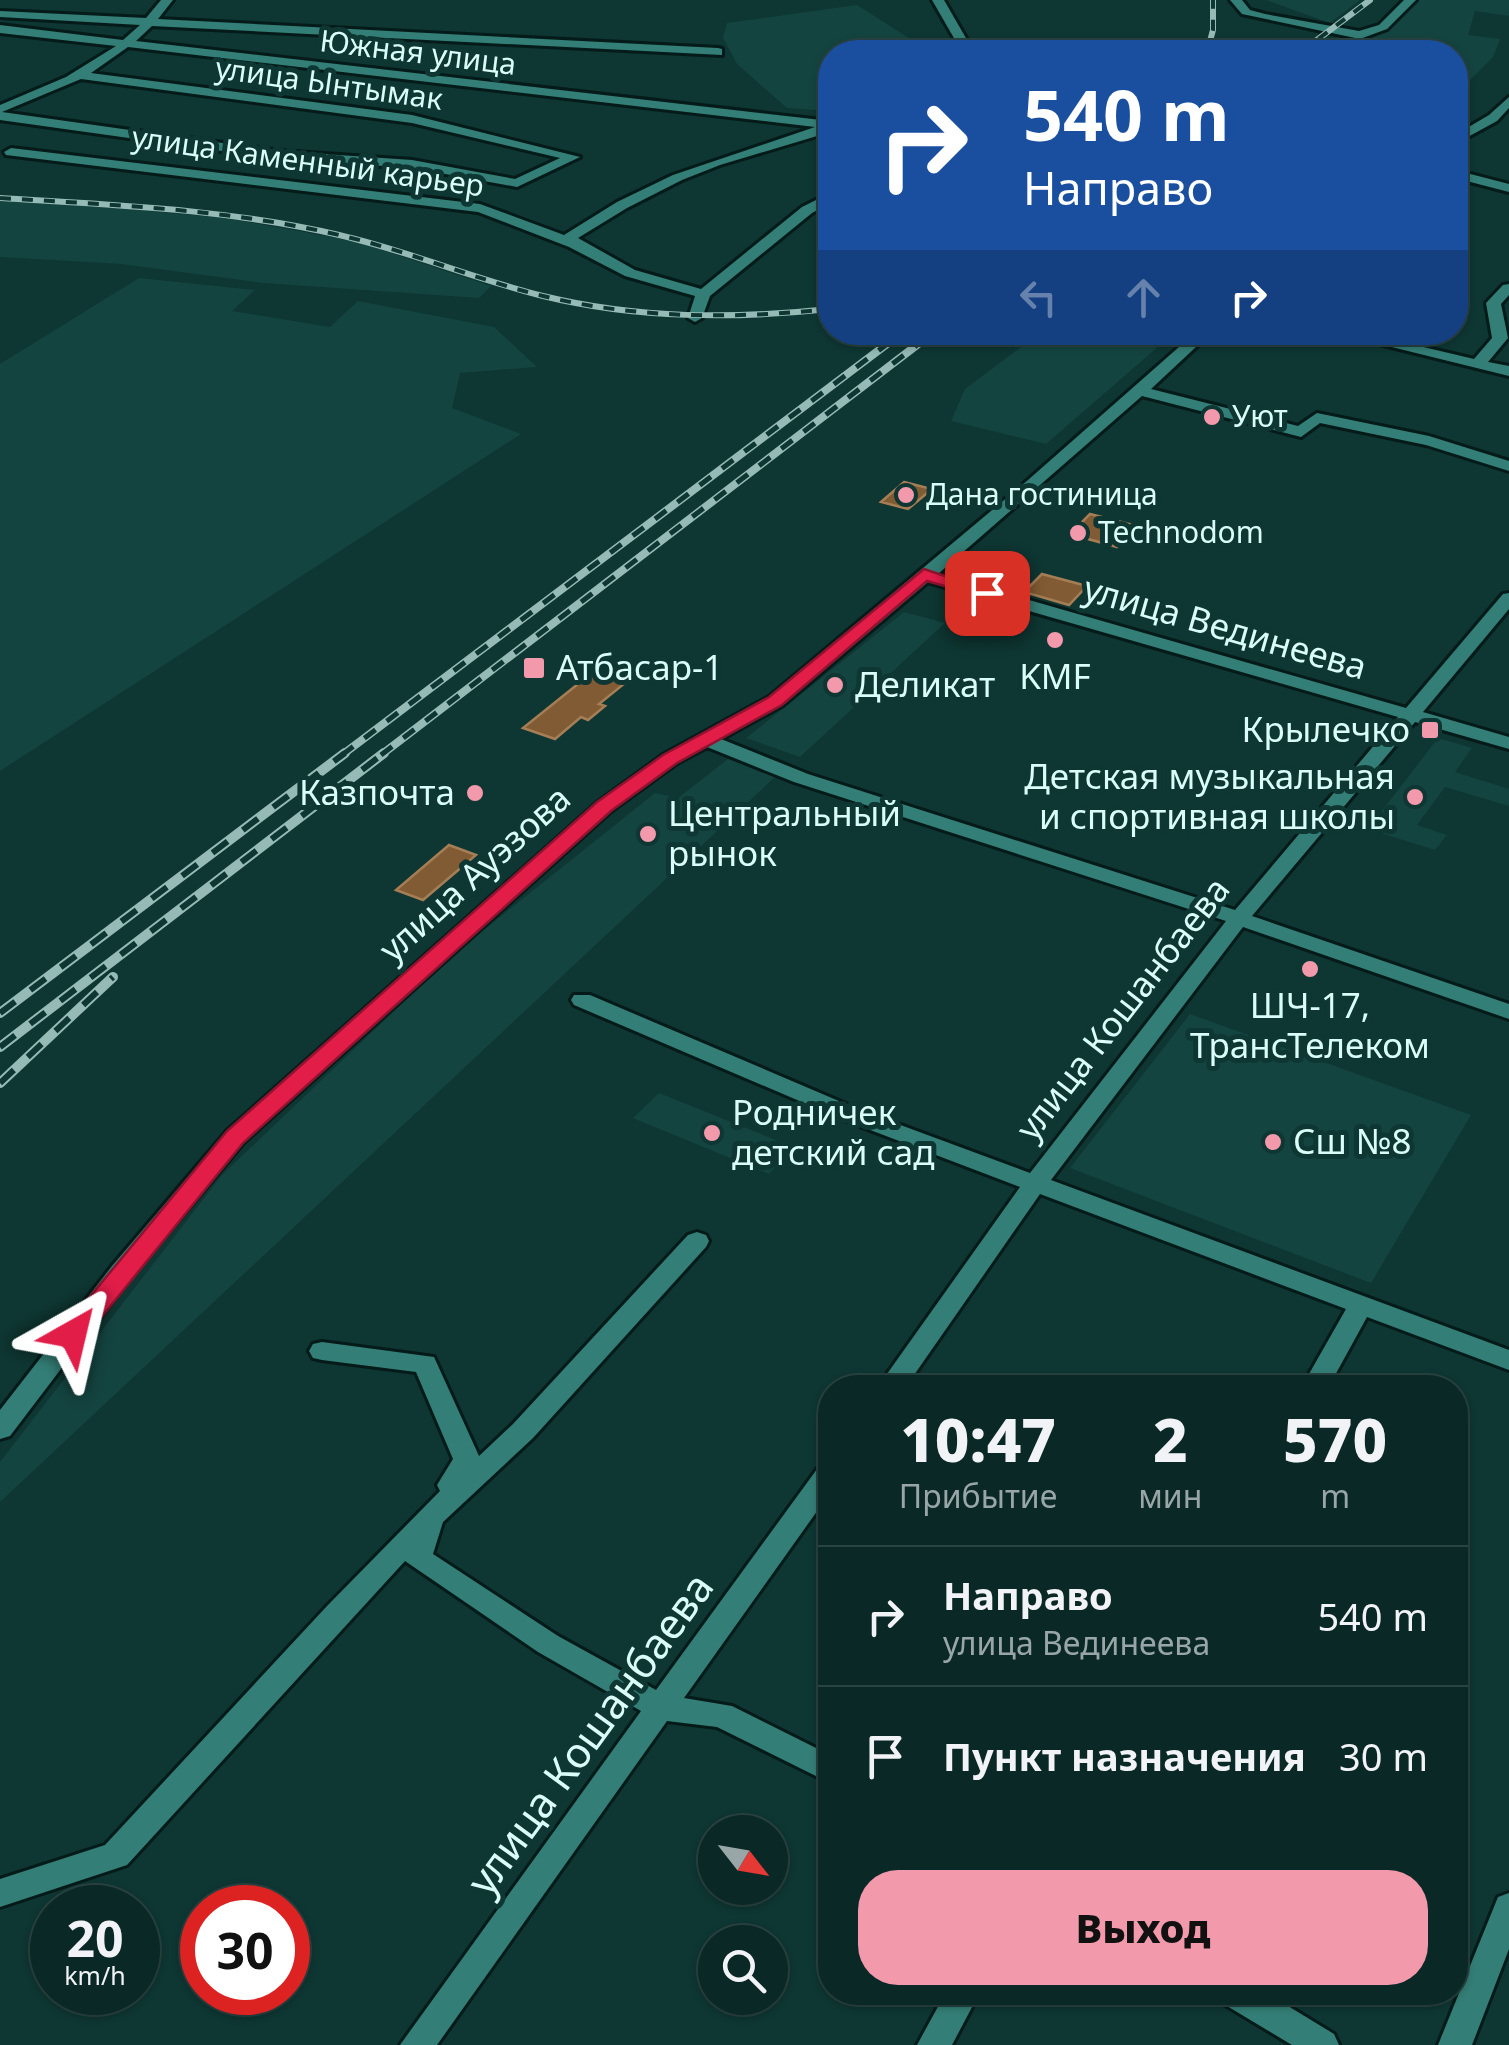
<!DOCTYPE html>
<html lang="ru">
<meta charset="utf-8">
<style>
body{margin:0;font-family:"Noto Sans",sans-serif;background:#183432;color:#f1f3f6;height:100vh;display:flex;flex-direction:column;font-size:38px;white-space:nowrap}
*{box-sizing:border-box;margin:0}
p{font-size:32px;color:#99a6a7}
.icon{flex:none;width:55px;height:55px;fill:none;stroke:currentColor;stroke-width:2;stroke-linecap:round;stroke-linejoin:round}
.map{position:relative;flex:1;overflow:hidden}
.panel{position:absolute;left:818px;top:1375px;width:650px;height:630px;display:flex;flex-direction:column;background:#0a2826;border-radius:40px;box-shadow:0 2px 8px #0004,0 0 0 2px #2a4443}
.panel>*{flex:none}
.guide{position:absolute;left:818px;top:40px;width:650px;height:305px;border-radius:40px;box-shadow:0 2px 8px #0004,0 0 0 2px #2a4443;background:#1a4fa0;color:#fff;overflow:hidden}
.needle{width:65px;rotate:121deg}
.buttons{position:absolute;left:698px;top:1815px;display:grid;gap:20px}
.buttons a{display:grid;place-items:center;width:90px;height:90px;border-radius:50%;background:#0a2826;box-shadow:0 2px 8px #0004,0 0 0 2px #2a4443;font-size:50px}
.speed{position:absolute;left:30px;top:1885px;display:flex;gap:20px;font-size:50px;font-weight:700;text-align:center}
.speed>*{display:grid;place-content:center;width:130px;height:130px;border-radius:50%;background:#0a2826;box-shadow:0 2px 8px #0004,0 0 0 2px #2a4443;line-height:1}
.speed small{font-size:25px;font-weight:400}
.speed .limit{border:15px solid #d22;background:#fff;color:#111}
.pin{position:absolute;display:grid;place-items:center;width:85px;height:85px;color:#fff;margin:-42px;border-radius:20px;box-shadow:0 5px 15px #0006}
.me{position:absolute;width:110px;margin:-55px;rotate:37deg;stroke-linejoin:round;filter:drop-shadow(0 0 8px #0008)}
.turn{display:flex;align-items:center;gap:35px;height:210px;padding:0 40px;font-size:45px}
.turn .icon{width:130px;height:130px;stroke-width:2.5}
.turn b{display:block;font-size:70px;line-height:85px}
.lanes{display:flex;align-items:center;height:95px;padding:0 40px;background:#0003;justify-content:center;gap:50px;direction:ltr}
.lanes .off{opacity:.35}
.eta{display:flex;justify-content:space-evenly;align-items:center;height:170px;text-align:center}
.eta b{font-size:60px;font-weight:800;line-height:70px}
.button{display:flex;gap:20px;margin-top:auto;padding:20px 40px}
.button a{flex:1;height:115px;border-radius:40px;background:#f29aac;color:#111;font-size:40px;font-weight:800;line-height:115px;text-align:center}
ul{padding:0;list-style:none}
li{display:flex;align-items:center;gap:30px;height:140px;padding:0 40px;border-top:2px solid #2a4443}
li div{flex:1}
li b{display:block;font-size:38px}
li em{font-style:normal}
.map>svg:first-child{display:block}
.built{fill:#144440}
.building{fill:#815b33;stroke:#a57e55;stroke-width:2.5}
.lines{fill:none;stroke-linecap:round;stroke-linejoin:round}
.minor-casing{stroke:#041b19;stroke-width:6}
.minor{fill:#337e76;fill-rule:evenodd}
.rail-far2-casing{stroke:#96bab6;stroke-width:6}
.rail-far1-casing{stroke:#96bab6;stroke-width:8}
.rail-casing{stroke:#96bab6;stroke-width:10}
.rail-far2{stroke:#0e3632;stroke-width:4;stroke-dasharray:11;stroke-linecap:butt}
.rail-far1{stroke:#0e3632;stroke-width:5;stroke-dasharray:14;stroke-linecap:butt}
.rail{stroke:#0e3632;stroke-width:6;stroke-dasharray:19;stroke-linecap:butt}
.route{fill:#e11d48;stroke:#92132f;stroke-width:2.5}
.poi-dot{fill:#f29aac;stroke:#0e3632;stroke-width:4}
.labels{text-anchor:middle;stroke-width:10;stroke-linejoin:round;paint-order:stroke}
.far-street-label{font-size:30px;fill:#dafdf9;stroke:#0e3632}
.far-poi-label{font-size:30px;fill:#dafdf9;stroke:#0e3632;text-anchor:start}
.street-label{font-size:35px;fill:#dafdf9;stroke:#0e3632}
.poi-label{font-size:35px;fill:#dafdf9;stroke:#0e3632;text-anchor:start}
.near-street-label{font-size:42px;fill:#dafdf9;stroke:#0e3632}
</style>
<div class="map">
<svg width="1509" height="2045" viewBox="0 0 1509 2045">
<rect width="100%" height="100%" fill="#0e3632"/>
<path class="built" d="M1266 0H1360L1330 23Z
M1419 0H1509V16L1475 11 1468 35 1500 39 1493 57 1455 95V52H1318L1339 36 1365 37 1387 29Z
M857 5 931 52H830V111L787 108 737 64 723 38 727 23Z
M0 198 226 218 358 242 491 286 479 298 264 283 121 264 0 257Z
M139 278 255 290 232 311 330 327 358 301 494 327 537 367 460 373 452 408 521 434 0 771V364Z
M1051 333H1143L1167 339 1046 444 951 421 965 389 1025 344Z
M904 612 945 623 800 757 746 738Z
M1438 738 1472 748 1455 772 1509 789V806L1445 787 1417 825 1447 835 1435 850 1368 829Z
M728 759 775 777 0 1502V1462L222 1175 455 953 655 793 678 798Z
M1190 1014 1471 1115 1371 1283 1070 1168Z
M659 1093 793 1147 769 1174 633 1118Z"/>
<path class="building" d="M904 482 932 489 908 509 881 502Z
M1090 514 1137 526 1117 547 1070 534Z
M1042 574 1087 586 1069 605 1024 592Z
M593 672 625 683 599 704 605 706 588 720 581 717 555 739 523 728Z
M449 845 476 855 423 900 396 890Z"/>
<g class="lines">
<g class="minor-casing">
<path id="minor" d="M161 0H173L158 19 718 48 722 49V55L152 26 136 41 830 121V130L817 136 720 165 682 180 627 208 578 238 635 270 701 289 802 207 830 193V203L812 213 710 296 702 318 695 322 688 318 695 296 625 276 569 247 478 212 6 155 4 152 11 148 480 204 564 235 617 202 673 175 815 127 128 47 91 73 412 115 580 157 517 187 412 168 280 159 0 120V105L66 77 116 46 0 33V25L123 40 140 25 0 17V11L146 18ZM81 79 412 123 560 158 515 179 412 160 280 151 2 112Z
M932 0H944L974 52H962Z
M1230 0H1242L1250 10 1265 14 1359 31 1379 25 1404 0H1416L1387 29 1360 39 1242 14Z
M1509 97V108L1497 121 1455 144V135L1489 115Z
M1455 170 1509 184V192L1455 178Z
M1509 284V295L1501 304 1508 338 1488 362 1509 366V376L1331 332H1360L1474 359 1492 338 1486 303 1503 285Z
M1196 332H1212L1151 389 1298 426 1317 413 1429 436 1509 461V471L1426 445 1320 423 1301 437 1142 396 938 574 1406 708 1503 594 1509 593V609L1423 712 1509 737V749L1415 722 1252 916 1509 1004V1019L1243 927 1051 1180 1509 1350V1370L1367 1317 1328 1388H1301L1346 1309 1040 1194 905 1388H877L1020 1187 844 1120 574 1005 571 1000 574 995H590L860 1110 1030 1173 1226 921 794 782 707 747 677 763 611 811 243 1143 130 1278 10 1436 0 1439V1410L112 1266 227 1131 597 803 663 755 769 697 1028 480ZM928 582 1398 717 1235 910 808 774 721 739 783 705Z
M697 1232 706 1235 709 1241 706 1247 533 1438 443 1522 433 1554 558 1636 656 1690 820 1465 830 1462V1493L684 1698 732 1706 830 1755V1783L717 1727 667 1721 437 2045H400L641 1711 538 1652 405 1561 127 1865 0 1907V1879L105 1845 327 1606 440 1491 437 1485 453 1459 416 1372 322 1360 313 1358 309 1351 313 1344 322 1342 434 1357 479 1456 513 1424 688 1235Z
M1509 1893V1949L1472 2045H1438L1498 1897Z
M946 1992H980L952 2045H917Z
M1218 1992H1265L1334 2034 1339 2045H1292L1222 2003Z"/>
</g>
<use href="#minor" class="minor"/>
<g class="rail-far2-casing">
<path id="rail-far2" d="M1207 52 1213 30V0
M1301 52 1370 0
M0 198C113 205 228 209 339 235 409 251 474 279 543 296 638 319 734 319 830 309"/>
</g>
<g class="rail-far1-casing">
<path id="rail-far1" d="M342 755 903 332
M381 755 934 332"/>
</g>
<g class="rail-casing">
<path id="rail" d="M0 1013 345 753
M0 1047 384 753
M0 1083 113 977"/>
</g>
<use href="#rail-far2" class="rail-far2"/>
<use href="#rail-far1" class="rail-far1"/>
<use href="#rail" class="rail"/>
</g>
<path class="route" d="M924 569 996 593 987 598 927 581 782 705 677 763 611 811 243 1143 82 1341H64L60 1334 64 1328 227 1131 597 802 663 755 769 697Z"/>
<g class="poi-dot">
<circle cx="1212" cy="417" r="10"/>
<circle cx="906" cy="495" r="10"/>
<circle cx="1078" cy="533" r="10"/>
<circle cx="1055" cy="640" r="10"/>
<rect x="522" y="656" width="24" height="24" rx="5"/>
<circle cx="835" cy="685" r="10"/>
<rect x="1420" y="720" width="20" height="20" rx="5"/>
<circle cx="475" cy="793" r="10"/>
<circle cx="1415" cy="797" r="10"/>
<circle cx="648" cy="834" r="10"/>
<circle cx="1310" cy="969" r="10"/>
<circle cx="712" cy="1133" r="10"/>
<circle cx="1273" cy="1142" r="10"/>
</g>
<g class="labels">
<g class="far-street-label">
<text transform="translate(418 53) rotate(7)" y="10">Южная улица</text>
<text transform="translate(329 84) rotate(8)" y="10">улица Ынтымак</text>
<text transform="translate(308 162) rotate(8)" y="10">улица Каменный карьер</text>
</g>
<g class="far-poi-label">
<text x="1232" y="427">Уют</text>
<text x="926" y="505">Дана гостиница</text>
<text x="1098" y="543">Technodom</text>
</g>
<g class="street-label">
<text transform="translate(1225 628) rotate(16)" y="12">улица Вединеева</text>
<text transform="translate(475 874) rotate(-42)" y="12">улица Ауэзова</text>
<text transform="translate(1123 1009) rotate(-52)" y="12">улица Кошанбаева</text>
</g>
<g class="poi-label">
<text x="556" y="680">Атбасар-1</text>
<text x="1055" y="689" text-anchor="middle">KMF</text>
<text x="855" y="697">Деликат</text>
<text x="1410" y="742" text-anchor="end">Крылечко</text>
<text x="1395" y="789" text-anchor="end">Детская музыкальная<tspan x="1395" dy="40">и спортивная школы</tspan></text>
<text x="455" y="805" text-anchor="end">Казпочта</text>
<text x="668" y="826">Центральный<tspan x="668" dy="40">рынок</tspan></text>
<text x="1310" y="1018" text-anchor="middle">ШЧ-17,<tspan x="1310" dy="40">ТрансТелеком</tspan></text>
<text x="732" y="1125">Родничек<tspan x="732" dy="40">детский сад</tspan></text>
<text x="1293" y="1154">Сш №8</text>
</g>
<g class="near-street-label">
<text transform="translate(590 1734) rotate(-54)" y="15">улица Кошанбаева</text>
</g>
</g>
</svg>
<div class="buttons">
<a><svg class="needle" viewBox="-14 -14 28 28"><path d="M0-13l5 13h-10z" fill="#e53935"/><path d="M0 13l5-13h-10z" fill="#99a6a7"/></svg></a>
<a><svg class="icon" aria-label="search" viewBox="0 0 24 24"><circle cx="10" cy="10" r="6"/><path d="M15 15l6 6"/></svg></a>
</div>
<div class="speed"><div>20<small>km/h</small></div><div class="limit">30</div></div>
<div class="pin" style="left:987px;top:593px;background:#d93025"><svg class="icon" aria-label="arrive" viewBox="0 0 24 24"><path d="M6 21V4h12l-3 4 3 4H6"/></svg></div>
<svg class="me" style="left:73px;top:1334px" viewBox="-20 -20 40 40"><path d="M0-17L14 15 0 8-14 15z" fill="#e11d48" stroke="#fff" stroke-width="4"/></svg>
<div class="guide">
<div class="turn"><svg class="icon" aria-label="right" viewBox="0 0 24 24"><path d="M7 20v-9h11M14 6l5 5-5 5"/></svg><div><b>540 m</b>Направо</div></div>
<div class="lanes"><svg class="icon off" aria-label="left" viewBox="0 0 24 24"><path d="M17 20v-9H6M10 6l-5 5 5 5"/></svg><svg class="icon off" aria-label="ahead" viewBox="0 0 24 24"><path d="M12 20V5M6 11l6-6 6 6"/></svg><svg class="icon" aria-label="right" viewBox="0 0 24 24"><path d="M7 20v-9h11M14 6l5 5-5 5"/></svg></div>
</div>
<section class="panel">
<div class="eta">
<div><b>10:47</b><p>Прибытие</p></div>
<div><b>2</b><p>мин</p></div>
<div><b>570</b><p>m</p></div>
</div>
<ul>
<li><svg class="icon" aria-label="right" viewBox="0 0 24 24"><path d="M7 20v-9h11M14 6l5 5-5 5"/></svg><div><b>Направо</b><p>улица Вединеева</p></div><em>540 m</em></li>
<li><svg class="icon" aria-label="arrive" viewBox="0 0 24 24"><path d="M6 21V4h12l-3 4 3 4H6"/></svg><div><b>Пункт назначения</b></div><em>30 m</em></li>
</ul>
<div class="button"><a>Выход</a></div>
</section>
</div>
